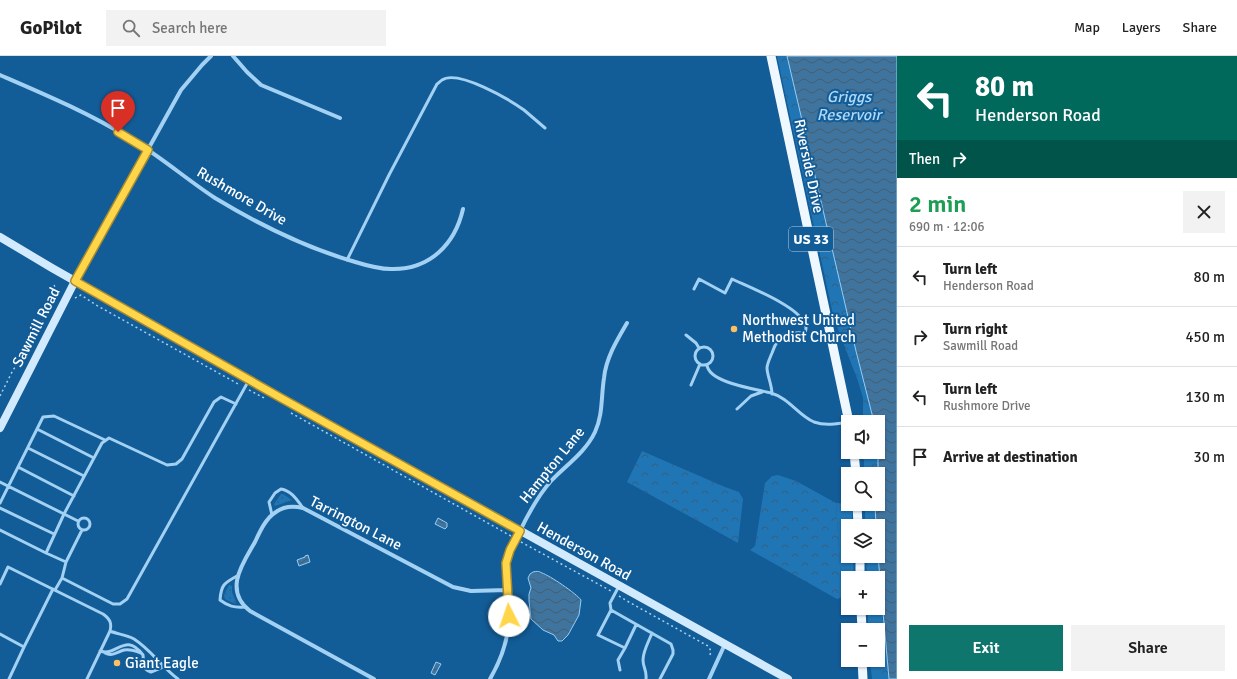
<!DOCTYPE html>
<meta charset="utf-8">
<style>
body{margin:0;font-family:Signika,sans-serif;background:#f2f2f2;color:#222;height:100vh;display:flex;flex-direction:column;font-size:15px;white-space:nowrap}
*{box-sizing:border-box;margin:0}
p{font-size:13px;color:#767676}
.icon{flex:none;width:22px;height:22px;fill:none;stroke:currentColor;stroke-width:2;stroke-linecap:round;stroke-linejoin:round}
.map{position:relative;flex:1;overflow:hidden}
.side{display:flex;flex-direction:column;background:#fff;width:340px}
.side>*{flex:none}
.banner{background:#00695c;color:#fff;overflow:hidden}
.tools{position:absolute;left:841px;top:359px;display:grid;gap:8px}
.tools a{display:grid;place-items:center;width:44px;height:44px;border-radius:0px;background:#fff;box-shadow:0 1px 3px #0004;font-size:20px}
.pin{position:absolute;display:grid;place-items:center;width:34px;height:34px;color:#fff;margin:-41px -17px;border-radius:50% 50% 50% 0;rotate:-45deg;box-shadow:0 0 4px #0007}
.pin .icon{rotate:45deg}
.me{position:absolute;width:44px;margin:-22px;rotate:356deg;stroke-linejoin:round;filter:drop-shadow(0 0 3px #0008)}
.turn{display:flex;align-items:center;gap:14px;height:84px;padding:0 12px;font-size:18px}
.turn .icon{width:52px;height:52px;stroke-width:2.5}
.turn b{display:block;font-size:28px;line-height:34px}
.then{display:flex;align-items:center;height:38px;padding:0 12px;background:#0003;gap:8px;font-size:15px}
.round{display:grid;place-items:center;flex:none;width:42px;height:42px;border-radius:0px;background:#f2f2f2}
.headline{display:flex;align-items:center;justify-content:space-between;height:68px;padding:0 12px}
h1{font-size:24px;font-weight:600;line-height:30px;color:#1e9e55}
.action{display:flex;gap:8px;margin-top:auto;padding:8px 12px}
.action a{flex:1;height:46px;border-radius:0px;background:#0f766e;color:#fff;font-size:16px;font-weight:600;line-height:46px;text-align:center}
.action a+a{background:#f2f2f2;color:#222}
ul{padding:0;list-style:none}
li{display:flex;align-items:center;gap:12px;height:60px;padding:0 12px;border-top:1px solid #e0e0e0}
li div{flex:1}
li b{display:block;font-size:15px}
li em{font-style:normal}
header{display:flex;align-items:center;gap:24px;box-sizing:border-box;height:56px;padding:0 20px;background:#fff;border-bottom:1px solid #e0e0e0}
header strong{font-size:19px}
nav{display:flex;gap:22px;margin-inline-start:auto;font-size:14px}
.search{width:280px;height:36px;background:#f2f2f2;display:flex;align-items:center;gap:10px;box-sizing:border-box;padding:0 14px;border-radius:0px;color:#767676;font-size:15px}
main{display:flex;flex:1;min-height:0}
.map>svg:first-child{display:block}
.green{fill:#2075b4}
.forest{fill:url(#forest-crowns)}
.garden{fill:url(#garden-dots)}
.water{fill:url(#water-waves);stroke:#94cef7}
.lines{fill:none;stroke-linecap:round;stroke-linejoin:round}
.path{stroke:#a2d1f3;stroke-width:1.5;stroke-dasharray:2 3;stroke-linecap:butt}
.lane{stroke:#a2d1f3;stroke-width:3}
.street{stroke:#a2d1f3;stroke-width:4}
.secondary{stroke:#d2eafd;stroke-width:8}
.primary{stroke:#eff7ff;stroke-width:9}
.route-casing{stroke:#a68a30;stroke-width:10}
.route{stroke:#ffd54a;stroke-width:7}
.poi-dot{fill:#ffc065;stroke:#125c97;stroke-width:1.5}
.labels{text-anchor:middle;stroke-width:4;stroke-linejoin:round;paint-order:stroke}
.shield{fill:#125c97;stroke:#b8cee0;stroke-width:1}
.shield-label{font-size:14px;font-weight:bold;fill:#fff}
.street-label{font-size:15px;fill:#fff;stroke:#125c97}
.poi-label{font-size:15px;fill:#fff;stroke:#125c97;text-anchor:start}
.water-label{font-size:16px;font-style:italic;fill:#afdafa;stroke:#125c97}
</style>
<header>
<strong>GoPilot</strong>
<div class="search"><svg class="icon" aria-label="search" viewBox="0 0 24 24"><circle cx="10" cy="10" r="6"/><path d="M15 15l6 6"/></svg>Search here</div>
<nav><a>Map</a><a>Layers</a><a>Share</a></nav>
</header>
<main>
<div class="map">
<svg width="897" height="623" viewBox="0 0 897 623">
<defs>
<pattern id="forest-crowns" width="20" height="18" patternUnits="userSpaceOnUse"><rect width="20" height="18" fill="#2075b4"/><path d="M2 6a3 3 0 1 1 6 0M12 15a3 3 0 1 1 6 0" fill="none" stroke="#366080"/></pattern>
<pattern id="garden-dots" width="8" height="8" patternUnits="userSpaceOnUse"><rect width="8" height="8" fill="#2075b4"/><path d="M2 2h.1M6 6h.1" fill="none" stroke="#366080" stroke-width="1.8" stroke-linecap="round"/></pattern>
<pattern id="water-waves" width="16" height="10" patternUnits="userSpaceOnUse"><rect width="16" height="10" fill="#3f749e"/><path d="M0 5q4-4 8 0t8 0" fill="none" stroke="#465e71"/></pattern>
</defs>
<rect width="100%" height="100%" fill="#125c97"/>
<path class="green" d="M836 447 852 448V470H848V500H853L854 522H848V543L842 541Z"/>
<path class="forest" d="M777 0H787L856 295 874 366H863V342L858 325 834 263Z
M878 380 879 402 877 418H864V396H878Z
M642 395 725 431 739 436 743 443 738 487 627 426Z
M778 419 796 425 836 447 842 541 837 543 750 494 755 490 765 427 772 420Z
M865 448H875L876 470H865Z
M866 500H878L889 623H872L870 604H878V574H868V552H878V522H867Z"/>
<path class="garden" d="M281 438H283L292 444 275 450 274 448Z
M229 529 232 530V536L236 546 235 548 225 543 224 539Z"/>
<path class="water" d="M787 0H897V623H889L878 500V470H876L875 448H878V366H874L856 295Z
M438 462 447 467V471L445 473 435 468Z
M308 499 310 506 299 510 297 504 305 501V500Z
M533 516C536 515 539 515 542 517 549 519 577 538 581 544L579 559 568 579 562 585H558L554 579 543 574 531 563 529 545V538L531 532 528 522 530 518Z
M436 606 441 608 435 619 431 617Z"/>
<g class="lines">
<path class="path" d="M75 242 81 239 96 249 240 329
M249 334 266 343
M0 340 13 314 28 294 48 254C56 246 59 239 54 229
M291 357 511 480
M521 486 611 535
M619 540 627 545 708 590 711 595 710 599"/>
<path class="lane" d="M347 204 389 119 437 28C439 27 440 25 442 24 458 13 510 44 524 54 531 60 538 66 545 72
M694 233 699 223 725 237 732 223C749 231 798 250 805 268 807 271 806 274 805 277 784 276 779 277 772 297 770 302 767 308 767 312 767 319 772 329 772 338
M686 279 696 287 699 292
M695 300a9 9 0 1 1 18 0a9 9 0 1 1-18 0Z
M707 309C709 327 756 333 771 337 789 342 798 359 814 366 825 370 837 368 848 366
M691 329 700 308
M737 353 751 340 762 336
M37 373 94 402
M28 392 84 420
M18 411 74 440
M0 426 64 458 46 497 66 506 62 522 55 534
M0 447 43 361 54 360 105 384
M0 452 54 478
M272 459 269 446 275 437 281 433C292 435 297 444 303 452
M78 468a6 6 0 1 1 12 0a6 6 0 1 1-12 0Z
M78 465 64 458 102 387 109 382 167 409 176 408 182 403 214 346 221 341 236 348
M0 474 46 497
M66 506 82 474
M237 520C224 527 221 529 220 544 228 550 234 552 245 551
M62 522 113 548H120L127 543 249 324
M0 528 8 511 103 558C110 563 112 567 110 575
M619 530 610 547 611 554 671 588 673 594V598L660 623
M611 554 598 579 625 592 636 569
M0 578 24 591 9 623
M24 591 53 533
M100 595C117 601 125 575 143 599 144 608 142 613 151 616L163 611
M105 597C112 601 117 596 124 594 129 593 136 595 141 597
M620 614 618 604 625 592
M87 623 110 575C117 578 127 579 134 583 150 593 162 611 178 623
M646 623C647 614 643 612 643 604 643 595 649 585 652 577"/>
<path class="street" d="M233 0 247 16 261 29 340 62
M0 19C44 38 89 57 131 83 160 100 186 123 215 142 258 168 304 191 352 205 365 209 377 213 391 213 430 214 455 188 463 153
M75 225 181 34 202 9 211 0
M374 623 250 555C223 534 243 507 255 486 260 475 266 462 276 456 284 450 294 450 303 452L453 531 471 535 507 534
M490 623C501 604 509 581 509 559 508 543 503 514 508 499 511 491 515 484 519 477 528 458 537 441 551 425 566 409 585 397 595 376 603 359 601 341 604 322 606 302 617 284 627 267
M709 623 725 588"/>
<path class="secondary" d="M0 181 52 212 281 342 788 623
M0 372 75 225"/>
<path class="primary" d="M771 0 849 366
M854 396 856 418
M857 448 858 470
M860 500V522
M861 552 862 574
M862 604 863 623"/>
</g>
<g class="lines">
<g class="route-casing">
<path id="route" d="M118 76 148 94 75 225 281 342 520 475 510 494 506 507 509 560"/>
</g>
<use href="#route" class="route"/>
</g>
<g class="poi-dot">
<circle cx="734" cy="273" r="4"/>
<circle cx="117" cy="607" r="4"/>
</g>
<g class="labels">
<rect class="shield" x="789" y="171" width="44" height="24" rx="3"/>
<g class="shield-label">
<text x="811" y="188">US 33</text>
</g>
<g class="street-label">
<text transform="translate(809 110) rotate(78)" y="5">Riverside Drive</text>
<text transform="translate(242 140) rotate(30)" y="5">Rushmore Drive</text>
<text transform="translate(36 271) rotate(-63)" y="5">Sawmill Road</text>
<text transform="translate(552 409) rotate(-51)" y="5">Hampton Lane</text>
<text transform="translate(356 467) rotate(27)" y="5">Tarrington Lane</text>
<text transform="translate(584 495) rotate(29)" y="5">Henderson Road</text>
</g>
<g class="poi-label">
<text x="742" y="269">Northwest United<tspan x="742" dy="17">Methodist Church</tspan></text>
<text x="125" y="612">Giant Eagle</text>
</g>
<g class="water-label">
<text x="849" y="46">Griggs<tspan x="849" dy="18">Reservoir</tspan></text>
</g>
</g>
</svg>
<div class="tools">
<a><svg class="icon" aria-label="sound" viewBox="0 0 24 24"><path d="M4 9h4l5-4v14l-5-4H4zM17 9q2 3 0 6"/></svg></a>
<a><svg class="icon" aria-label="search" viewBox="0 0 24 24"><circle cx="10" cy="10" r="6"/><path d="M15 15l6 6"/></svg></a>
<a><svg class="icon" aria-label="layers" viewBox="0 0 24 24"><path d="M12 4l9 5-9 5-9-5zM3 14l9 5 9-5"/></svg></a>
<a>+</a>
<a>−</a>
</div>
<div class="pin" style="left:118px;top:76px;background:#d93025"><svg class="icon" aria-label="arrive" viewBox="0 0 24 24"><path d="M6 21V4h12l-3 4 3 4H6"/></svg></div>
<svg class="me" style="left:509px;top:560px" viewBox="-20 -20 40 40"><circle r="19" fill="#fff"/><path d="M0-13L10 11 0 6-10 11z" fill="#ffd54a"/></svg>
</div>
<section class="side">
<div class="banner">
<div class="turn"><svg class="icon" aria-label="left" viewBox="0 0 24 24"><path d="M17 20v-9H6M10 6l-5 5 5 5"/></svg><div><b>80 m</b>Henderson Road</div></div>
<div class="then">Then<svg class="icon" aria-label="right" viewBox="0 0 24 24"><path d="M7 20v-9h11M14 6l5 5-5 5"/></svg></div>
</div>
<div class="headline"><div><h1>2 min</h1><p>690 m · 12:06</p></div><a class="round"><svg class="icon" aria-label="close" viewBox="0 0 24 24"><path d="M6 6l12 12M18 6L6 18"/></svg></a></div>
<ul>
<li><svg class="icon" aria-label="left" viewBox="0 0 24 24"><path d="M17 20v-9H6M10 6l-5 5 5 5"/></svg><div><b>Turn left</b><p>Henderson Road</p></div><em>80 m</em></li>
<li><svg class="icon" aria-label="right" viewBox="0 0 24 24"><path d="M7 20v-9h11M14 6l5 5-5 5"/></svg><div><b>Turn right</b><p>Sawmill Road</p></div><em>450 m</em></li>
<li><svg class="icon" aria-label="left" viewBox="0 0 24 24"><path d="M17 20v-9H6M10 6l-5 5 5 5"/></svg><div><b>Turn left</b><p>Rushmore Drive</p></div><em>130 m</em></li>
<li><svg class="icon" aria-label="arrive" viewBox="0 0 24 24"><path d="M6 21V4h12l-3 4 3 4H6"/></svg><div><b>Arrive at destination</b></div><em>30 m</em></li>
</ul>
<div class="action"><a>Exit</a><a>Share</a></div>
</section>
</main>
